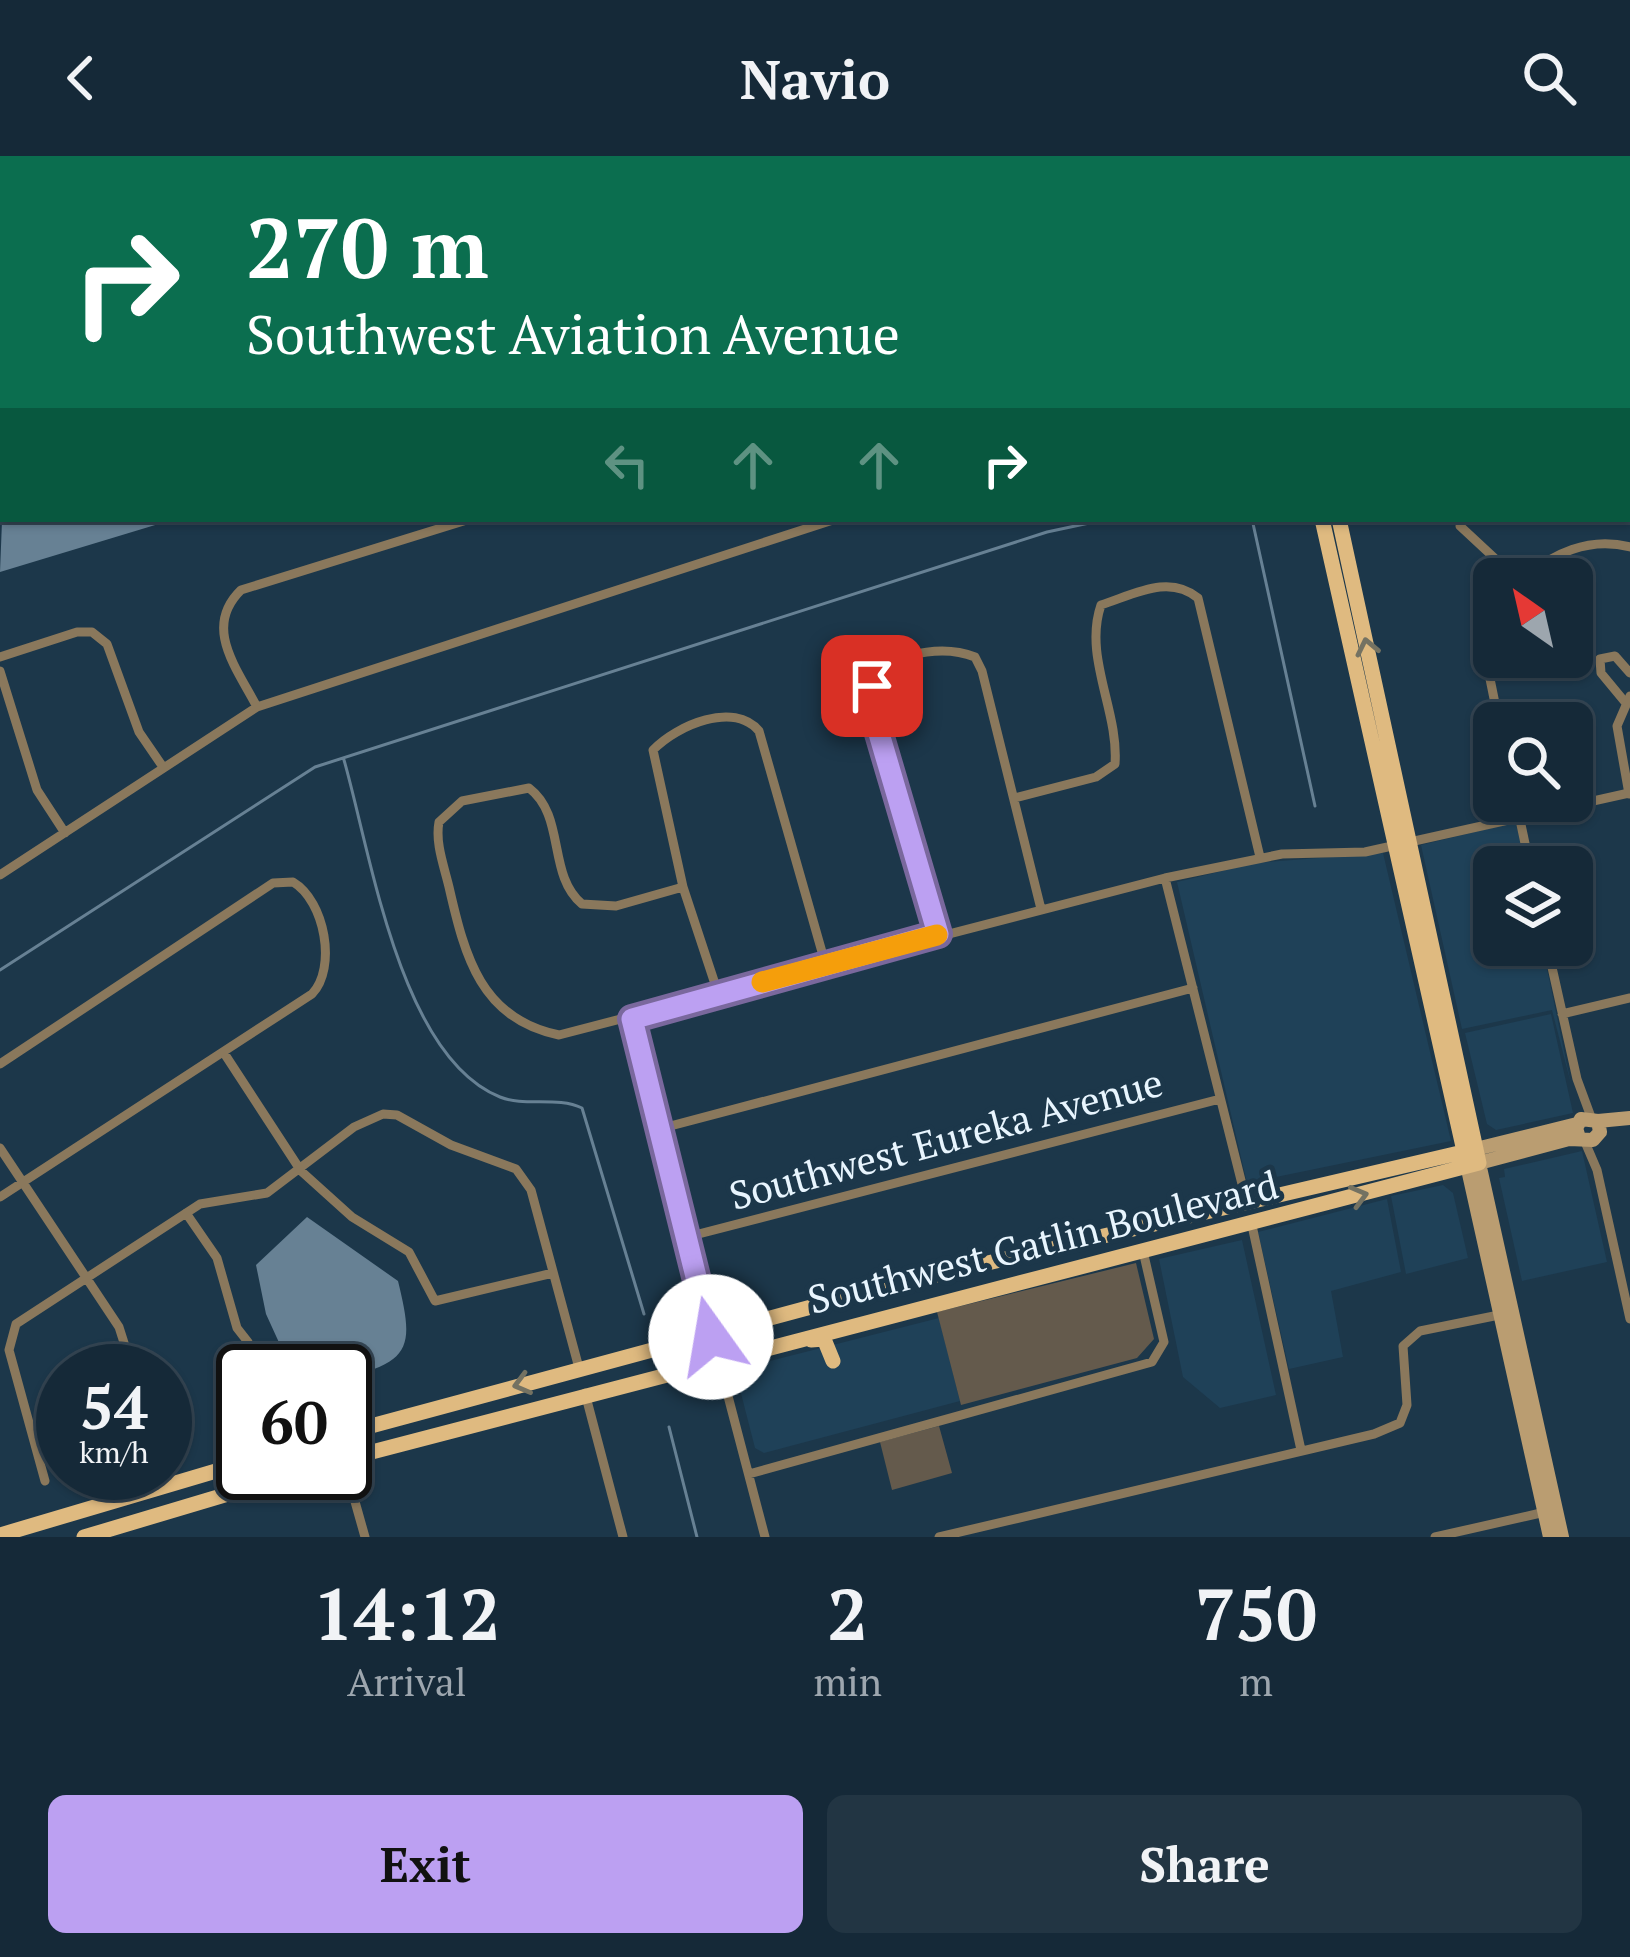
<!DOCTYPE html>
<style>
body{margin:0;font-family:"PT Serif",serif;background:#223543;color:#f1f3f6;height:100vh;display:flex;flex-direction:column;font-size:45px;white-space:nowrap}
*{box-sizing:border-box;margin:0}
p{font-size:39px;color:#9da6ae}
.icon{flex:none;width:66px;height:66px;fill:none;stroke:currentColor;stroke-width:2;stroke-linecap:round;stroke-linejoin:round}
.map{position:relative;height:1381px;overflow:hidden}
.sheet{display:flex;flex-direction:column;background:#152938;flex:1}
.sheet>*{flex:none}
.banner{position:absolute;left:0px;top:0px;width:1632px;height:366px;box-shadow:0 3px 9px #0004,0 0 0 3px #344553;background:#0b6e4f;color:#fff;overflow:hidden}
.needle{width:78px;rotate:326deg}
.tools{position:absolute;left:1473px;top:402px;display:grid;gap:24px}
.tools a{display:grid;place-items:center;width:120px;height:120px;border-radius:18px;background:#152938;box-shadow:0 3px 9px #0004,0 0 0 3px #344553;font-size:60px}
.speed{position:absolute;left:36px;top:1188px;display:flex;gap:24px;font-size:60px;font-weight:700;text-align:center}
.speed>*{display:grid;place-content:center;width:156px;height:156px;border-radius:50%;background:#152938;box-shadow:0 3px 9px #0004,0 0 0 3px #344553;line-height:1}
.speed small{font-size:30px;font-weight:400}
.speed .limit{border:6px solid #111;border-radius:18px;background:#fff;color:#111}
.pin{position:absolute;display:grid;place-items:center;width:102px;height:102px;color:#fff;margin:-51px;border-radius:24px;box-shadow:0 6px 18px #0006}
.me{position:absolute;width:132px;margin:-66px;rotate:347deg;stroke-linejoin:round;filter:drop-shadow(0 0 9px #0008)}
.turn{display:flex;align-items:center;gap:42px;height:252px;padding:0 48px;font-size:54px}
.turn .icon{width:156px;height:156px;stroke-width:2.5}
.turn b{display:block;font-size:84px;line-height:102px}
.lanes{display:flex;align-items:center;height:114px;padding:0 48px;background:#0003;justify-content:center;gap:60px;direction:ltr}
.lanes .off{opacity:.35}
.eta{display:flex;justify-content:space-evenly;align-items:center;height:204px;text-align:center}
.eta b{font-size:72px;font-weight:800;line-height:84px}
.action{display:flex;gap:24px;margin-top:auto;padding:24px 48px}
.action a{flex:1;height:138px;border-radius:18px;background:#bca0f2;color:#111;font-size:48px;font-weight:800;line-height:138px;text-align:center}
.action a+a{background:#223543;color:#f1f3f6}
header{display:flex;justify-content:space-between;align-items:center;height:156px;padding:0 48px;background:#152938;font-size:54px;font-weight:800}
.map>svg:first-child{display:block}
.built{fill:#1f4158}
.green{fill:#645a4c}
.water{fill:#678194}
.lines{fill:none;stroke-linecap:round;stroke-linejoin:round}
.stream{stroke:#678194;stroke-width:3}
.street{stroke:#8a785c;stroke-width:9}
.secondary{stroke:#ba9d71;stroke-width:14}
.primary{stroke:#dfba80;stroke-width:15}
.oneway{stroke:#747262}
.route-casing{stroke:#7a689d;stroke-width:30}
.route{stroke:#bca0f2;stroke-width:21}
.slow{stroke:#f59e0b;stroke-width:21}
.labels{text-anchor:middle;stroke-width:10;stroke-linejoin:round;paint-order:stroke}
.street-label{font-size:39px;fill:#e8f5fe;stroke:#1c374a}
</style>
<header><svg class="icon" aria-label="back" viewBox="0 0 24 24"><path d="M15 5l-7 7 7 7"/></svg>Navio<svg class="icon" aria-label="search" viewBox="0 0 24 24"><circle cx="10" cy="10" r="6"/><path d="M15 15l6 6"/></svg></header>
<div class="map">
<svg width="1630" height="1381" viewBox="0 0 1630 1381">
<rect width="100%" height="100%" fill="#1c374a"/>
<path class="built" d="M1516 666 1526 711H1494V789H1542L1571 928 1552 854 1462 873 1421 689Z
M1383 697 1451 985 1247 1027 1177 726 1255 707Z
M1551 858 1573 957 1496 974 1487 968 1465 877Z
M1582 995 1607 1106 1522 1125 1499 1022 1505 1021 1504 1013Z
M1443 1029 1453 1037 1468 1102 1406 1118 1391 1040Z
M1387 1043 1401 1116 1331 1135 1343 1201 1289 1213 1258 1076Z
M1242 1084 1276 1239 1220 1252 1183 1221 1159 1103Z
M939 1162 960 1245 764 1297 755 1292 735 1214Z"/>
<path class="green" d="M1136 1107 1154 1183 1137 1202 961 1249 937 1156Z
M939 1270 952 1317 892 1334 880 1286Z"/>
<path class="water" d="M3 340V363H175L0 416Z
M307 1061 398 1125C413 1187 414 1206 345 1221V1215H292L266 1158 256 1109Z"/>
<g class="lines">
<path class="stream" d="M1252 363 1315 650
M344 604C371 698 400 901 500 941 525 951 557 940 582 952L644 1158
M0 814 315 611 1047 376 1108 363
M669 1271 697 1381"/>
<path class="street" d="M225 0 226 3
M32 3 42 0
M424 3 433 0
M790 3 800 0
M0 12 3 11
M1629 62H1630
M0 125 3 124
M1629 223H1630
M0 247 3 246
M1460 370 1517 423
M1521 423C1554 398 1588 380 1630 391
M1494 470 1488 513 1499 567
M0 501 77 476H92L107 488 139 576 163 611
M0 515 37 634 65 677
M1625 546 1601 517 1600 503 1615 500 1630 517
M257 551C236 511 203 471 241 434L470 363
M1629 638 1617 570 1630 540
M1015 642 1096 621 1115 608C1119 555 1083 501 1101 449 1135 438 1169 418 1198 442L1260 701
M1516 645 1530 711
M0 719 257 551 836 363
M1165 722 1247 1048
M683 731 616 750 582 748C547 719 566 660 529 632L462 645 439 666C435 687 444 710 449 731 465 801 481 863 559 879L1165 722 1282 698 1365 696 1629 637
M938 778 870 547 879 510C911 498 942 488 975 501L982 515 1041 753
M1547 789 1577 923 1591 961
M718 837 683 731 653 594C677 569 734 545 759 575L826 810
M1562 858 1630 842
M632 863 711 1177
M224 897 301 1015 352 1061 409 1096 435 1145 553 1117
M0 908 273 727 293 726C325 745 337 812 312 838L0 1041
M659 973 1193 832
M1585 986 1597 1014 1630 1163
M0 992 119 1171 133 1215
M186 1057 217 1102 237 1172 248 1186
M1251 1065 1301 1294
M687 1081 1220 943
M718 1202 765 1381
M585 1237 623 1381
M345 1310 365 1381
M749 1318 1152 1206 1164 1186 1143 1095
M45 1325 9 1194 16 1168 200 1048 267 1037 354 971 383 958 397 959 451 989 516 1013 531 1034 579 1212
M939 1381 1374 1278 1400 1267 1407 1249 1403 1190 1420 1175 1499 1159
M1435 1381 1545 1356"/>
<path class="secondary" d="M1598 965 1630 962
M1476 993 1577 968
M1465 1000 1550 1381
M1562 1381 1479 1007 1569 983 1593 984 1600 976 1598 965 1581 963 1576 972 1579 982"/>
<path class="primary" d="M1240 0V3
M1258 0 1259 3
M1322 363 1464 995
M811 1184 824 1183 833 1205
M345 1277 889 1130 1476 993
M345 1303 1479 1007 1339 363
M0 1379 243 1307
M84 1381 298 1317"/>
</g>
<defs><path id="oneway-chevron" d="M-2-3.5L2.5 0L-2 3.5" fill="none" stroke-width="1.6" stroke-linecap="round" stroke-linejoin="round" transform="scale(3)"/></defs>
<g class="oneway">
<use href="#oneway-chevron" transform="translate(1367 491) rotate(-102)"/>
<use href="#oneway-chevron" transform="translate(1359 1040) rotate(-15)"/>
<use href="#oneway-chevron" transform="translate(522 1228) rotate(165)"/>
</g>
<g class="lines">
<g class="route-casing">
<path id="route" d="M711 1181 632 863 938 778 870 547 872 530"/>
</g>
<use href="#route" class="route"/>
<path class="slow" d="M762 826 937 779"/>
</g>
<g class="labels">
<g class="street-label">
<text transform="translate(946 983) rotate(-15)" y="14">Southwest Eureka Avenue</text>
<text transform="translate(1043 1086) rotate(-14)" y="14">Southwest Gatlin Boulevard</text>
</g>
</g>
</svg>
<div class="tools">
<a><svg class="needle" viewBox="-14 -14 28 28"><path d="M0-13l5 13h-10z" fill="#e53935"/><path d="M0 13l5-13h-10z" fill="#9da6ae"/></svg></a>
<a><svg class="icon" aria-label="search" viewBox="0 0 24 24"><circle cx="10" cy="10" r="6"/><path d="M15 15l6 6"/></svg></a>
<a><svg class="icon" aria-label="layers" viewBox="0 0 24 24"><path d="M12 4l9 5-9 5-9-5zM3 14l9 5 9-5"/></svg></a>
</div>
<div class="speed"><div>54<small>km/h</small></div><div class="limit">60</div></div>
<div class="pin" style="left:872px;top:530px;background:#d93025"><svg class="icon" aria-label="arrive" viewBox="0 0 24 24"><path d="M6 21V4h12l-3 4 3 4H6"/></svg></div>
<svg class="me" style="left:711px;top:1181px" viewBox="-20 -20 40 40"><circle r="19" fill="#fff"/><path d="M0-13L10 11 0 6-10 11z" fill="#bca0f2"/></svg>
<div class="banner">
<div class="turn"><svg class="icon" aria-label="right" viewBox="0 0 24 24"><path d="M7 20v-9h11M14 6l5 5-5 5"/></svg><div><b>270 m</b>Southwest Aviation Avenue</div></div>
<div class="lanes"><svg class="icon off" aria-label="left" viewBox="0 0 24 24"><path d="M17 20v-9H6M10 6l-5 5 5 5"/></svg><svg class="icon off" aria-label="ahead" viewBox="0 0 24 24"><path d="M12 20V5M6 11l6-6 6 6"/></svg><svg class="icon off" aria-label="ahead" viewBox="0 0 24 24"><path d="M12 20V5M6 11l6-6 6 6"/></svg><svg class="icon" aria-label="right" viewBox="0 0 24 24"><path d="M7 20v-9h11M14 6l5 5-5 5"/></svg></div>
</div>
</div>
<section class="sheet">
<div class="eta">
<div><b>14:12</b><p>Arrival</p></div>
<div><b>2</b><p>min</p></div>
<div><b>750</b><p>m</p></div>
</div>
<div class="action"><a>Exit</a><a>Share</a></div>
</section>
